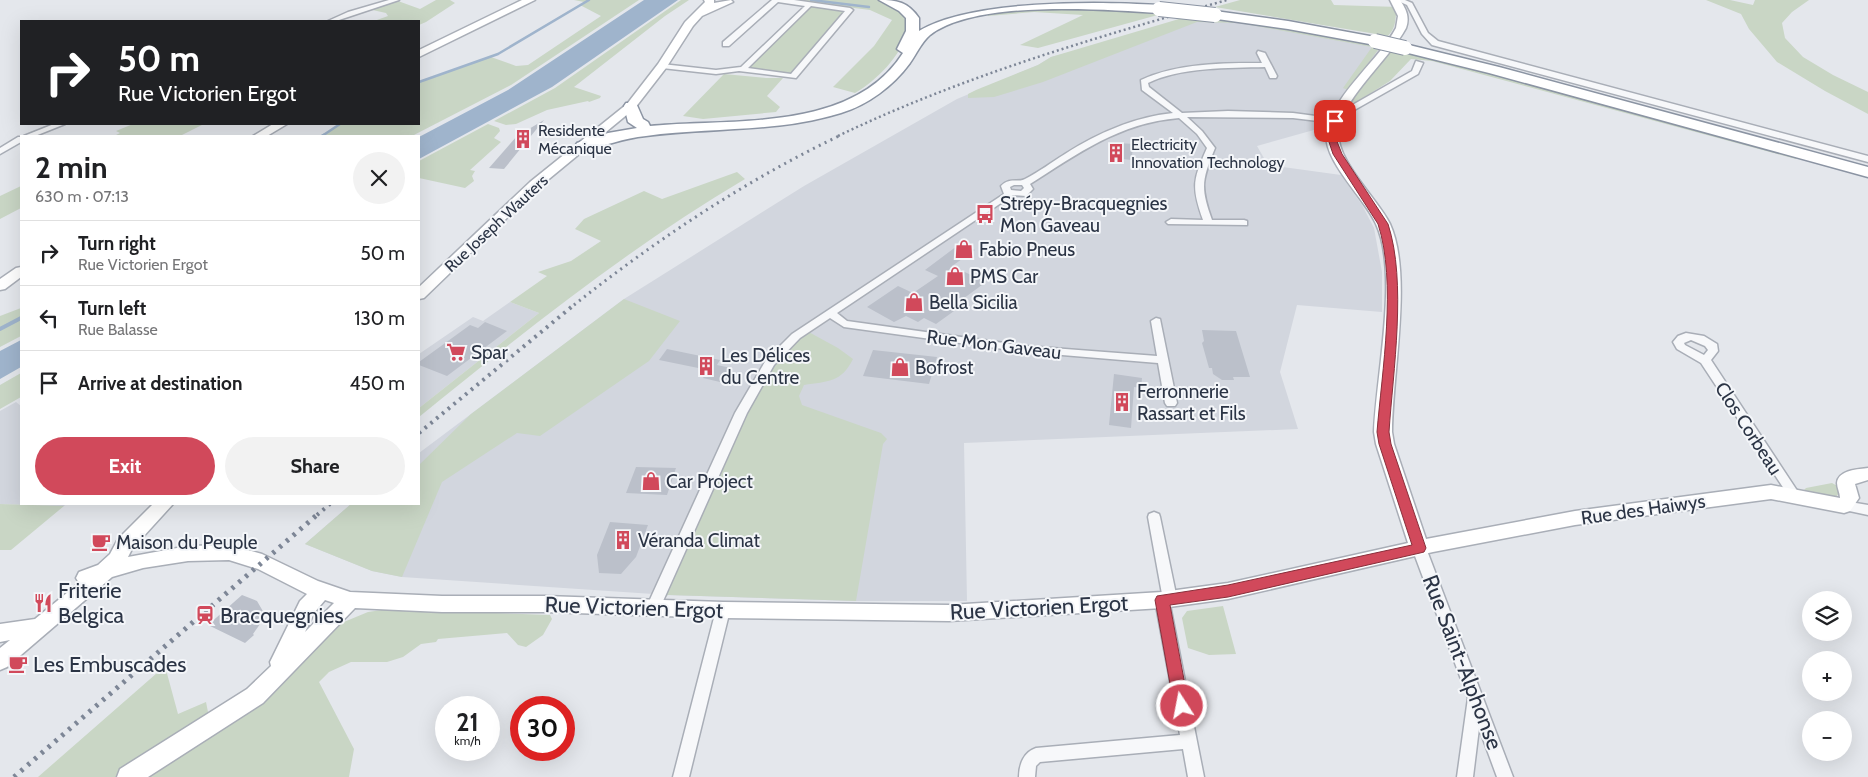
<!DOCTYPE html>
<meta charset="utf-8">
<style>
body{margin:0;font-family:Cabin,sans-serif;background:#f2f2f2;color:#202124;height:100vh;display:flex;flex-direction:column;font-size:19px;white-space:nowrap}
*{box-sizing:border-box;margin:0}
p{font-size:16px;color:#757577}
.icon{flex:none;width:28px;height:28px;fill:none;stroke:currentColor;stroke-width:2;stroke-linecap:round;stroke-linejoin:round}
.map{position:relative;flex:1;overflow:hidden}
.drawer{position:absolute;left:20px;top:135px;width:400px;height:370px;display:flex;flex-direction:column;background:#fff;border-radius:0px;box-shadow:0 5px 20px #0002}
.drawer>*{flex:none}
.hud{position:absolute;left:20px;top:20px;width:400px;height:105px;border-radius:0px;box-shadow:0 5px 20px #0002;background:#202124;color:#fff;overflow:hidden}
.tools{position:absolute;left:1802px;top:591px;display:grid;gap:10px}
.tools a{display:grid;place-items:center;width:50px;height:50px;border-radius:50%;background:#fff;box-shadow:0 5px 20px #0002;font-size:25px}
.speed{position:absolute;left:435px;top:696px;display:flex;gap:10px;font-size:25px;font-weight:700;text-align:center}
.speed>*{display:grid;place-content:center;width:65px;height:65px;border-radius:50%;background:#fff;box-shadow:0 5px 20px #0002;line-height:1}
.speed small{font-size:12px;font-weight:400}
.speed .limit{border:8px solid #d22;background:#fff;color:#111}
.pin{position:absolute;display:grid;place-items:center;width:42px;height:42px;color:#fff;margin:-21px;border-radius:10px;box-shadow:0 2px 8px #0006}
.me{position:absolute;width:55px;margin:-28px;rotate:349deg;stroke-linejoin:round;filter:drop-shadow(0 0 4px #0008)}
.turn{display:flex;align-items:center;gap:18px;height:105px;padding:0 15px;font-size:22px}
.turn .icon{width:65px;height:65px;stroke-width:2.5}
.turn b{display:block;font-size:35px;line-height:42px}
.round{display:grid;place-items:center;flex:none;width:52px;height:52px;border-radius:26px;background:#f2f2f2}
.overview{display:flex;align-items:center;justify-content:space-between;height:85px;padding:0 15px}
h1{font-size:30px;font-weight:700;line-height:38px}
.primary-button{display:flex;gap:10px;margin-top:auto;padding:10px 15px}
.primary-button a{flex:1;height:58px;border-radius:30px;background:#d1495b;color:#fff;font-size:20px;font-weight:700;line-height:58px;text-align:center}
.primary-button a+a{background:#f2f2f2;color:#202124}
ul{padding:0;list-style:none}
li{display:flex;align-items:center;gap:15px;height:65px;padding:0 15px;border-top:1px solid #e0e0e0}
li div{flex:1}
li b{display:block;font-size:19px}
li em{font-style:normal}
.map>svg:first-child{display:block}
.built{fill:#d2d6de}
.green{fill:#c9d6c5}
.water{fill:#9fb4cc}
.lines{fill:none;stroke-linecap:round;stroke-linejoin:round}
.stream-far2{stroke:#9fb4cc;stroke-width:2.5}
.stream-far1{stroke:#9fb4cc;stroke-width:3}
.stream{stroke:#9fb4cc;stroke-width:4}
.building{fill:#bbc0ca}
.street-casing{stroke:#a9aeb7;stroke-width:3}
.secondary-casing{stroke:#a9aeb7;stroke-width:3}
.highway-casing{stroke:#8b94a3;stroke-width:3}
.street{fill:#f7f8fa;fill-rule:evenodd}
.secondary{fill:#fff;fill-rule:evenodd}
.highway{fill:#fff;fill-rule:evenodd}
.rail-far3{stroke:#7d8696;stroke-width:2.5;stroke-dasharray:2 3;stroke-linecap:butt}
.rail-far2{stroke:#7d8696;stroke-width:3;stroke-dasharray:2 4.5;stroke-linecap:butt}
.rail-far1{stroke:#7d8696;stroke-width:4;stroke-dasharray:2.5 5;stroke-linecap:butt}
.rail{stroke:#7d8696;stroke-width:5;stroke-dasharray:3 6;stroke-linecap:butt}
.highway-bridge-casing{stroke:#8b94a3;stroke-width:16;stroke-linecap:butt}
.highway-bridge{stroke:#fff;stroke-width:14}
.route{fill:#d1495b;stroke:#882f3b}
.labels{text-anchor:middle;stroke-width:4;stroke-linejoin:round;paint-order:stroke}
.far-poi-label{font-size:16px;fill:#2b3445;stroke:#f4f6f9;text-anchor:start}
.far-street-label{font-size:16px;fill:#2b3445;stroke:#f4f6f9}
.poi-label{font-size:19px;fill:#2b3445;stroke:#f4f6f9;text-anchor:start}
.street-label{font-size:19px;fill:#2b3445;stroke:#f4f6f9}
.near-poi-label{font-size:22px;fill:#2b3445;stroke:#f4f6f9;text-anchor:start}
.near-street-label{font-size:22px;fill:#2b3445;stroke:#f4f6f9}
</style>
<div class="map">
<svg width="1868" height="777" viewBox="0 0 1868 777">
<rect width="100%" height="100%" fill="#e4e7ec"/>
<path class="built" d="M1208 17 1381 46 1321 128 1257 146 1268 165 1341 175 1362 205 1374 228 1382 272V312L1297 305 1280 372 1298 429 964 443 967 601H856L668 595 402 577 372 571 305 544 351 504H419V453L624 299 804 186 957 99 1038 65 1051 57Z
M510 302 539 313 419 408V354L473 317 483 321Z
M16 402 21 406V504H66L64 506 0 504V411Z"/>
<path class="green" d="M436 0H450L455 3 426 22 419 25V21H374L388 16 386 13 368 9 398 1 420 9Z
M574 0H639L511 85 412 136H322L340 124H419V82L491 57 516 66 528 65 601 16 580 5 584 2Z
M681 0H689L665 16 574 87 601 96 600 98 589 102 588 101 547 110 516 124 506 125 494 121 555 88Z
M791 0H879L894 6 906 16C907 20 909 27 908 31 900 57 877 80 855 93L833 87 874 46 892 20 870 10Z
M1240 0H1331L1334 5 1399 7C1393 16 1399 24 1388 36L1215 7Z
M1706 0H1730L1753 5 1755 0H1809L1792 12 1782 23 1785 38 1803 57 1833 75 1868 92V114L1825 91 1777 62 1749 29 1741 14Z
M812 6 842 10 847 13 791 74 748 68Z
M1022 6 1165 13 1038 48 1020 45 1083 15 1034 12 988 16 986 12Z
M1189 16 1267 23 1381 46 1348 90 1343 88 1372 47 1239 23 1197 22 1043 82 994 97 968 98V94L976 90 1038 65 1051 57Z
M1391 48 1441 59 1798 155 1796 159 1432 61 1411 59 1390 81 1355 103 1351 102Z
M724 74 766 78H783L767 96 780 107 776 112 703 119 683 116Z
M133 124H204L180 136H114L120 133 116 131Z
M488 124 499 128 500 131 494 138 501 142 470 170 475 171 472 176 474 181 465 188 419 178V161Z
M737 172 745 179C627 249 525 331 419 417V408L539 313 510 302 547 276 538 272 571 261 601 241 575 229 584 219 644 191 662 199Z
M21 186V208L0 219V196Z
M624 299 680 321 649 361 540 436 517 433 442 482 402 577 372 571 305 544 351 504H419V465L471 414Z
M21 308V336L0 347V316Z
M805 330 838 348 853 359C841 383 828 381 804 385L799 396 802 405 881 433 887 439 883 444 856 601 668 595 654 606 763 373Z
M21 373V397L0 409V385Z
M1832 483 1841 488V491L1835 498 1808 494 1804 490 1806 488Z
M0 504 64 506 11 550H0Z
M1223 606 1236 654 1209 655 1188 648 1182 618 1187 611Z
M388 609 550 615 552 619 543 635 526 647 518 645 507 633 438 639 436 642 421 644 403 657 387 662H351L329 672 319 682 354 749 349 777H38L165 666 178 714 206 702 208 712 215 723 339 624 368 612Z"/>
<path class="water" d="M644 0H678L552 87 419 159V137L508 90Z
M21 340V367L0 379V351Z"/>
<g class="lines">
<path class="stream-far2" d="M811 0 869 7
M419 82 498 54 589 0
M322 136 340 124"/>
<path class="stream-far1" d="M322 136 324 135"/>
<path class="stream" d="M0 329 21 318"/>
</g>
<path class="building" d="M544 120 504 169 489 168 517 136Z
M1118 143 1134 144 1131 160 1115 158Z
M961 243 975 250 952 266 986 282 956 304 961 306 936 324 924 318 918 322 906 316 894 322 867 307 898 286 913 293 938 276 925 270Z
M485 322 507 331 447 376 419 365V362L470 325 478 328Z
M1202 330 1236 331 1250 377H1233L1234 380H1222L1213 374 1212 368H1209L1202 343 1204 341Z
M667 349 720 360 717 365 731 368 720 382 703 378 708 370 659 360Z
M873 350 937 357 929 384 863 376Z
M1114 374 1142 378 1141 388 1134 387 1131 428 1109 425Z
M636 467 676 468 667 495 626 493Z
M610 522 648 525 636 557 621 574 599 573 597 555Z
M242 595 257 601 264 613 263 620 253 634 254 635 245 643 208 625Z"/>
<g class="lines">
<g class="street-casing">
<path id="street" d="M389 0H399L336 21H328L348 12Z
M772 0H794L850 8 853 10 796 78 739 71 716 74 662 68 658 66 662 64 716 70 741 67 805 6 778 2 729 46H723V42ZM811 6 845 11 791 74 748 68Z
M1396 0H1405L1412 3 1428 33 1438 41 1868 156V162L1432 45 1422 34 1407 5Z
M1258 51 1265 53 1277 76 1276 78H1270L1265 67C1229 68 1180 67 1148 83L1149 87 1182 113 1228 111 1293 113 1338 119V123H1335L1293 118 1187 117 1202 131 1215 148C1202 180 1200 187 1212 220H1244L1247 221V225L1168 224 1166 222 1171 219 1203 220C1191 186 1193 180 1207 148L1197 134 1179 118C1119 123 1079 153 1030 184L1033 189 1026 196 1013 195 837 313 847 321 1026 346 1157 356 1151 321 1156 318 1160 319 1177 403 1175 406H1167L1165 403 1158 363 1026 352 844 327 830 318 800 338 774 365 747 413 659 610 654 612 649 610 647 606 735 413 766 360 792 334 1004 194 1001 186C1010 177 1017 183 1025 179 1039 172 1052 162 1065 154 1098 133 1134 117 1173 113L1142 90 1141 80C1177 63 1223 63 1262 63L1257 53ZM1014 185H1022L1024 188 1021 191 1011 190 1010 187Z
M1416 61 1423 63 1418 74 1342 117 1335 115 1412 71Z
M54 124H65L35 136H24Z
M18 137H21V142L0 154V148Z
M1686 333 1704 336 1717 344 1718 351 1711 360 1798 492 1800 495 1798 498H1790L1701 363 1677 349 1673 342 1678 336ZM1691 340 1705 346 1708 350 1704 355 1685 345 1684 343Z
M1844 501 1868 505V515L1840 509 1838 506 1840 503Z
M1154 512 1159 514 1160 517 1177 599 1175 603 1170 605 1204 777H1188L1183 749 1040 762 1036 766 1035 777H1019C1019 764 1024 752 1036 748L1180 735 1155 600 1157 596 1162 594 1148 517 1149 514Z
M1419 543 1424 544 1426 548 1513 777H1497L1479 728 1473 777H1457L1468 698 1412 548 1414 544Z
M723 604 728 606 730 610 689 777H673L716 610 718 606Z"/>
</g>
<g class="secondary-casing">
<path id="secondary" d="M522 0H535L419 57V50Z
M704 0H714V3L731 0 733 2 702 16 693 26 666 68 635 108 538 188 424 298 419 299V287L530 182 627 104 658 64 685 22 705 2Z
M1390 0H1400C1406 9 1410 17 1406 28 1389 60 1347 93 1339 128 1332 157 1378 199 1390 224 1413 274 1392 375 1392 432L1394 444 1426 539 1575 511 1771 485 1840 498C1840 493 1837 488 1837 483 1838 470 1859 469 1868 468V480L1855 484 1859 498 1850 511 1844 513 1771 499 1575 525 1433 552 1228 599 1162 608 949 621 723 618 545 612H442L355 608 263 703 148 777H117L120 769 247 689 271 666 270 662 273 656 300 601 307 594 258 569 229 560 188 561 143 568 112 577 7 667 0 670V648L10 640 0 642V624L35 619 79 583 76 578 79 572 98 565 110 554 118 539 153 504H173L132 549 128 557 188 546 229 545 262 554 318 581 350 592 442 596H545L723 602 949 605 1162 592 1228 583 1408 543 1376 444 1374 432C1376 376 1399 273 1376 224 1365 198 1319 158 1327 128 1338 90 1378 61 1396 28L1398 16ZM325 600 334 603 305 632 314 613Z
M273 124H287L267 136H253Z
M21 267V277L5 289 0 290V279L16 268Z"/>
</g>
<g class="highway-casing">
<path id="highway" d="M879 0C897 0 908 2 919 18V31C970 0 1095 1 1159 5L1165 9 1159 13C1100 9 976 0 930 35 921 43 917 53 910 63 893 86 868 105 841 113 777 133 711 127 646 136 624 138 604 146 583 151L577 149 575 146 577 143 608 133 637 128 628 122 624 106 626 103H636L643 119 648 122 650 126C732 118 852 133 903 53L897 49 906 31V18L899 11Z
M1215 11 1288 21 1375 37 1382 41 1375 45 1288 29 1210 18 1209 15Z
M1405 44 1499 67 1868 167V177L1489 73 1400 51 1398 48 1400 45Z"/>
</g>
<use href="#street" class="street"/>
<use href="#secondary" class="secondary"/>
<use href="#highway" class="highway"/>
<path class="rail-far3" d="M838 136C963 76 1094 38 1227 0"/>
<path class="rail-far2" d="M574 305C656 240 746 180 841 135"/>
<path class="rail-far1" d="M419 433 575 304
M317 515 330 504"/>
<path class="rail" d="M14 777 318 514"/>
<g class="highway-bridge-casing">
<path id="highway-bridge" d="M1159 9 1215 15
M1375 41 1405 48"/>
</g>
<use href="#highway-bridge" class="highway-bridge"/>
</g>
<path class="route" d="M1332 119 1339 121 1336 139 1342 154 1388 224C1407 282 1393 371 1389 432L1391 444 1426 548 1424 552 1420 553 1228 597 1170 605 1189 706 1187 710 1182 712 1176 710 1174 706 1155 600 1157 596 1228 585 1412 545 1379 444 1377 432C1382 371 1397 282 1378 224L1333 154 1328 139Z"/>
<defs>
<g id="building-bare" transform="scale(1.5)"><path d="M-4-6H4V6H1V3H-1V6H-4ZM-2.5-4.3h1.7v1.8h-1.7ZM.8-4.3h1.7v1.8H.8ZM-2.5-1h1.7V.8h-1.7ZM.8-1h1.7V.8H.8Z" fill="#d1495b" stroke="#f4f6f9" stroke-width="2.5" paint-order="stroke"/></g>
<g id="bus-bare" transform="scale(1.5)"><path d="M-5-6H5V4H4V6H2V4H-2V6H-4V4H-5ZM-3.5-4V0h7V-4ZM-3.5 1.2v1.5H-2V1.2ZM2 1.2v1.5H3.5V1.2Z" fill="#d1495b" stroke="#f4f6f9" stroke-width="2.5" paint-order="stroke"/></g>
<g id="shop-bare" transform="scale(1.5)"><path d="M-5-2.5h2.3a2.7 3.5 0 0 1 5.4 0H5L5.5 6h-11ZM-1.5-2.5h3a1.5 2.3 0 0 0-3 0Z" fill="#d1495b" stroke="#f4f6f9" stroke-width="2.5" paint-order="stroke"/></g>
<g id="supermarket-bare" transform="scale(1.5)"><path d="M-6-5.5h2.5l.6 2H6L4.5 2H-2.5L-4.4-4H-6ZM-1.5 3.2a1.3 1.3 0 1 0 .1 0ZM3 3.2a1.3 1.3 0 1 0 .1 0Z" fill="#d1495b" stroke="#f4f6f9" stroke-width="2.5" paint-order="stroke"/></g>
<g id="cafe-bare" transform="scale(1.5)"><path d="M-5.5-4.5H6V0H3Q3 3.5 0 3.5H-2.5Q-5.5 3.5-5.5 0ZM3-3.2v2h1.7v-2ZM-6 4.5H4V6H-6Z" fill="#d1495b" stroke="#f4f6f9" stroke-width="2.5" paint-order="stroke"/></g>
<g id="restaurant-bare" transform="scale(1.5)"><path d="M-5-6h1v4h1v-4h1v4h1v-4h1v5L-1.5 .5V6h-2V.5L-5-1ZM5-6V6H3V1.5H1.5Q1.5-4 5-6Z" fill="#d1495b" stroke="#f4f6f9" stroke-width="2.5" paint-order="stroke"/></g>
<g id="station-bare" transform="scale(1.5)"><path d="M-3-6H3Q5-6 5-4V2Q5 4 3 4L4.5 6H3L1.5 4h-3L-3 6H-4.5L-3 4Q-5 4-5 2V-4Q-5-6-3-6ZM-3.5-4v3h7v-3ZM-3.5 1v1.5H-2V1ZM2 1v1.5H3.5V1Z" fill="#d1495b" stroke="#f4f6f9" stroke-width="2.5" paint-order="stroke"/></g>
</defs>
<g fill-rule="evenodd">
<use href="#building-bare" x="523" y="139"/>
<use href="#building-bare" x="1116" y="153"/>
<use href="#bus-bare" x="985" y="214"/>
<use href="#shop-bare" x="964" y="249"/>
<use href="#shop-bare" x="955" y="276"/>
<use href="#shop-bare" x="914" y="302"/>
<use href="#supermarket-bare" x="456" y="352"/>
<use href="#building-bare" x="706" y="366"/>
<use href="#shop-bare" x="900" y="367"/>
<use href="#building-bare" x="1122" y="402"/>
<use href="#shop-bare" x="651" y="481"/>
<use href="#building-bare" x="623" y="540"/>
<use href="#cafe-bare" x="101" y="542"/>
<use href="#restaurant-bare" x="43" y="603"/>
<use href="#station-bare" x="205" y="615"/>
<use href="#cafe-bare" x="18" y="664"/>
</g>
<g class="labels">
<g class="far-poi-label">
<text x="538" y="136">Residente<tspan x="538" dy="18">Mécanique</tspan></text>
<text x="1131" y="150">Electricity<tspan x="1131" dy="18">Innovation Technology</tspan></text>
</g>
<g class="far-street-label">
<text transform="translate(496 223) rotate(-43)" y="6">Rue Joseph Wauters</text>
</g>
<g class="poi-label">
<text x="1000" y="210">Strépy-Bracquegnies<tspan x="1000" dy="22">Mon Gaveau</tspan></text>
<text x="979" y="256">Fabio Pneus</text>
<text x="970" y="283">PMS Car</text>
<text x="929" y="309">Bella Sicilia</text>
<text x="471" y="359">Spar</text>
<text x="721" y="362">Les Délices<tspan x="721" dy="22">du Centre</tspan></text>
<text x="915" y="374">Bofrost</text>
<text x="1137" y="398">Ferronnerie<tspan x="1137" dy="22">Rassart et Fils</tspan></text>
<text x="666" y="488">Car Project</text>
<text x="638" y="547">Véranda Climat</text>
<text x="116" y="549">Maison du Peuple</text>
</g>
<g class="street-label">
<text transform="translate(994 344) rotate(7)" y="7">Rue Mon Gaveau</text>
<text transform="translate(1749 428) rotate(57)" y="7">Clos Corbeau</text>
<text transform="translate(1643 509) rotate(-8)" y="7">Rue des Haiwys</text>
</g>
<g class="near-poi-label">
<text x="58" y="598">Friterie<tspan x="58" dy="25">Belgica</tspan></text>
<text x="220" y="623">Bracquegnies</text>
<text x="33" y="672">Les Embuscades</text>
</g>
<g class="near-street-label">
<text transform="translate(634 607) rotate(2)" y="8">Rue Victorien Ergot</text>
<text transform="translate(1039 607) rotate(-3)" y="8">Rue Victorien Ergot</text>
<text transform="translate(1463 662) rotate(69)" y="8">Rue Saint-Alphonse</text>
</g>
</g>
</svg>
<div class="tools">
<a><svg class="icon" aria-label="layers" viewBox="0 0 24 24"><path d="M12 4l9 5-9 5-9-5zM3 14l9 5 9-5"/></svg></a>
<a>+</a>
<a>−</a>
</div>
<div class="speed"><div>21<small>km/h</small></div><div class="limit">30</div></div>
<div class="pin" style="left:1335px;top:121px;background:#d93025"><svg class="icon" aria-label="arrive" viewBox="0 0 24 24"><path d="M6 21V4h12l-3 4 3 4H6"/></svg></div>
<svg class="me" style="left:1182px;top:706px" viewBox="-20 -20 40 40"><circle r="17" fill="#d1495b" stroke="#fff" stroke-width="3"/><path d="M0-11L8 9 0 5-8 9z" fill="#fff"/></svg>
<div class="hud">
<div class="turn"><svg class="icon" aria-label="right" viewBox="0 0 24 24"><path d="M7 20v-9h11M14 6l5 5-5 5"/></svg><div><b>50 m</b>Rue Victorien Ergot</div></div>
</div>
<section class="drawer">
<div class="overview"><div><h1>2 min</h1><p>630 m · 07:13</p></div><a class="round"><svg class="icon" aria-label="close" viewBox="0 0 24 24"><path d="M6 6l12 12M18 6L6 18"/></svg></a></div>
<ul>
<li><svg class="icon" aria-label="right" viewBox="0 0 24 24"><path d="M7 20v-9h11M14 6l5 5-5 5"/></svg><div><b>Turn right</b><p>Rue Victorien Ergot</p></div><em>50 m</em></li>
<li><svg class="icon" aria-label="left" viewBox="0 0 24 24"><path d="M17 20v-9H6M10 6l-5 5 5 5"/></svg><div><b>Turn left</b><p>Rue Balasse</p></div><em>130 m</em></li>
<li><svg class="icon" aria-label="arrive" viewBox="0 0 24 24"><path d="M6 21V4h12l-3 4 3 4H6"/></svg><div><b>Arrive at destination</b></div><em>450 m</em></li>
</ul>
<div class="primary-button"><a>Exit</a><a>Share</a></div>
</section>
</div>
